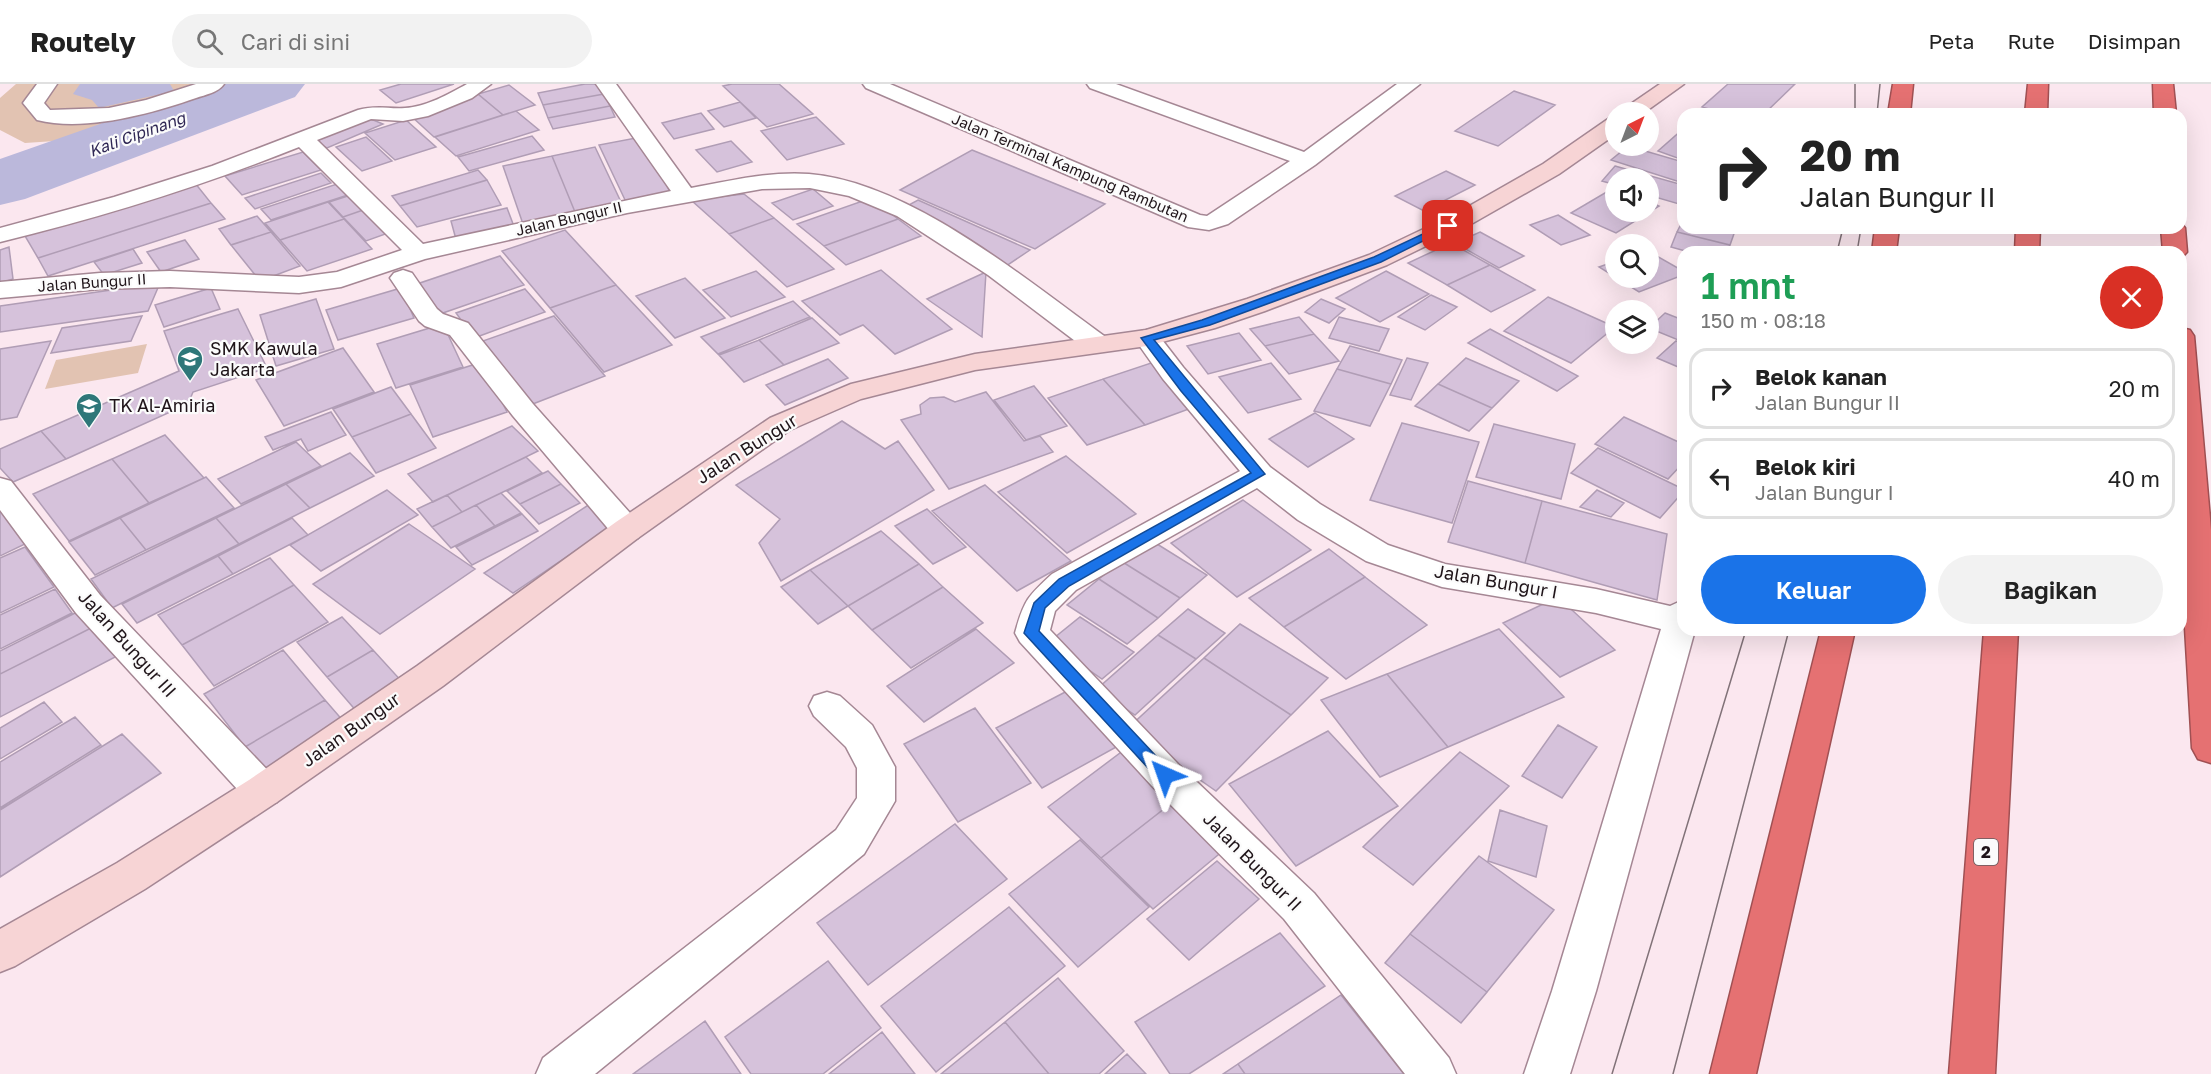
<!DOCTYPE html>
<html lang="id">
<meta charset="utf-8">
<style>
body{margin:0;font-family:"Golos Text",sans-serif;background:#f2f2f2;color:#222;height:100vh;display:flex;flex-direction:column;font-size:22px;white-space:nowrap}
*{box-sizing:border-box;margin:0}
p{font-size:20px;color:#767676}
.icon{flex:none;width:33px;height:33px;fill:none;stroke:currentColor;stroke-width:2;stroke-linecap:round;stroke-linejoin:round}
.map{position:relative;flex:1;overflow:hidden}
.panel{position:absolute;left:1677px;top:162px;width:510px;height:390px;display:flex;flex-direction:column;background:#fff;border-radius:18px;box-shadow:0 6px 24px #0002}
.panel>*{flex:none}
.top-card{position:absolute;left:1677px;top:24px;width:510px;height:126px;border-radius:18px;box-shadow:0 6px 24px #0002;background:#fff;color:#222;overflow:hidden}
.needle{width:39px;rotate:42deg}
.controls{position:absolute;left:1605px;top:18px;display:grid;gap:12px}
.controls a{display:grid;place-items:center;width:54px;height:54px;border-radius:50%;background:#fff;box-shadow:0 6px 24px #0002;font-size:30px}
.pin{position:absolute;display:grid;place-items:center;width:51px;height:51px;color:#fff;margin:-26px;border-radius:12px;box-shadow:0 3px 9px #0006}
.me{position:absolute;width:66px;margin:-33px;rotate:317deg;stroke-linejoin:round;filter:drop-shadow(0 0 4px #0008)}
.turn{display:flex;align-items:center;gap:21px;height:126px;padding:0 24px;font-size:27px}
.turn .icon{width:78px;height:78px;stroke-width:2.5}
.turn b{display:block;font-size:42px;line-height:51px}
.round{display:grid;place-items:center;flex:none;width:63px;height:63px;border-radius:32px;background:#f2f2f2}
.summary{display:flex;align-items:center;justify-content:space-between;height:102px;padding:0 24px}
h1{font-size:36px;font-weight:600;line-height:45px;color:#1e9e55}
.cta{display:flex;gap:12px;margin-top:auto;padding:12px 24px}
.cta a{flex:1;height:69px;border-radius:36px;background:#1a73e8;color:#fff;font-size:24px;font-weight:600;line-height:69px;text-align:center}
.cta a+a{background:#f2f2f2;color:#222}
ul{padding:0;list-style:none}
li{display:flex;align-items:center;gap:18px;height:81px;margin:0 12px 9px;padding:0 12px;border:3px solid #e0e0e0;border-radius:18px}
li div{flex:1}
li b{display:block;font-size:22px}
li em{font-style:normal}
header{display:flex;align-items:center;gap:36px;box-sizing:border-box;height:84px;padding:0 30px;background:#fff;border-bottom:2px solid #e0e0e0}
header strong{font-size:28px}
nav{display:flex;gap:33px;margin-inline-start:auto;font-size:21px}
.search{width:420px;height:54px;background:#f2f2f2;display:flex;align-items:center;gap:15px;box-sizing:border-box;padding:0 21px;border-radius:33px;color:#767676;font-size:22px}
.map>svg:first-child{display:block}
.green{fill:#e2c3b2}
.water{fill:#bbb8db}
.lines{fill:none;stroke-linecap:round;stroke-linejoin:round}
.river{fill:#bbb8db;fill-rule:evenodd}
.building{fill:#d6c2db;stroke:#b09db5;stroke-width:1.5}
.lane-casing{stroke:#a58794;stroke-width:3}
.street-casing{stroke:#a58794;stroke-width:3}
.secondary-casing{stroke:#a58794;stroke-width:3}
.highway-casing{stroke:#a05053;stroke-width:3}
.lane{fill:#fff;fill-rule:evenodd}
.street{fill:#fff;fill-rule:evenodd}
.secondary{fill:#f7d4d5;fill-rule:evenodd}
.highway{fill:#e57172;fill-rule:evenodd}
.tram{stroke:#817278;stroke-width:1.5}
.route{fill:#1a73e8;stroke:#114b97;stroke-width:1.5}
.labels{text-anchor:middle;stroke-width:4.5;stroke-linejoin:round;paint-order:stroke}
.far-street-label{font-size:15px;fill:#1f1419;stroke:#fbfbfb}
.far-water-label{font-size:16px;font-style:italic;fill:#2f2754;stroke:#fbfbfb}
.shield{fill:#fbfbfb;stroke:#61595d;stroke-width:1.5}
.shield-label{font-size:16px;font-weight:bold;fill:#1f1419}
.poi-label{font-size:18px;fill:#1f1419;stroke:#fbfbfb;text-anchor:start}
.street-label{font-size:18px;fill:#1f1419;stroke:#fbfbfb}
</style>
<header>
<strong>Routely</strong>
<div class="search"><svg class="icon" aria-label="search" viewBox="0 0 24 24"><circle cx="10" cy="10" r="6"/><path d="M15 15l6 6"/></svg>Cari di sini</div>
<nav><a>Peta</a><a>Rute</a><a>Disimpan</a></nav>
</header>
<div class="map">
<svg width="2211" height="990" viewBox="0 0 2211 990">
<rect width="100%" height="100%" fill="#fbe7ef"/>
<path class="green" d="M16 0H256L179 25 161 23 103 38 85 55 25 59 0 46V14Z
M147 260 138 289 45 305 56 276Z"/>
<path class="water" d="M80 0H170L174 7 99 24 92 16 73 10Z
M256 0H298L69 86 85 55 103 38 161 23 179 25Z"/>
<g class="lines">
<path class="river" d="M214 0H305L295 13 25 115 0 121V75Z"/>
</g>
<path class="building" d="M401 0H454L396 19 380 6Z
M585 0H599L604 10 543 21 538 9Z
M732 0H779L813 30 767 43 723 2Z
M1728 0H1795L1764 30H1726L1702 23Z
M509 1 535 21 503 31 478 10Z
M1514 7 1555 21 1498 62 1455 47Z
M478 10 503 31 434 53 410 31Z
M604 10 610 22 548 34 543 21Z
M740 18 756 34 724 43 708 27Z
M610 22 615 33 553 45 548 34Z
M516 27 539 46 456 72 435 53Z
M701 29 714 45 674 55 662 39Z
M366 33 383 40 327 64 310 56Z
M816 33 844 60 787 76 761 47Z
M406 36 436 63 395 76 365 49Z
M1683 45V76L1658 67Z
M532 52 544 66 469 87 458 73Z
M366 53 392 77 362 87 336 63Z
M641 53 670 108 626 118 599 61Z
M731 57 752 78 717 88 696 66Z
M1628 62 1683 78V99L1611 76Z
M595 63 621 118 575 128 552 72Z
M972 66 1105 120 1035 165 900 106Z
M303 68 321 86 242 111 225 92Z
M552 72 575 128 523 140 503 82Z
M1615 82 1683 101V114L1679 120 1648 111V94H1616V101L1602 97Z
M478 86 487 96 400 122 392 112Z
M1446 87 1475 101 1424 127 1395 112Z
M321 89 331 99 255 125 245 114Z
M487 96 501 121 417 143 400 122Z
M195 99 211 119 38 174 25 152Z
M340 99 351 110 271 136 261 125Z
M1615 103 1616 128H1648V117L1659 122 1616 149 1571 129Z
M813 105 833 122 793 136 772 119Z
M354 110 369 124 343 133 329 118Z
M744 110 774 134 729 150 691 116Z
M871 114 898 135 824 162 797 140Z
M918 116 1030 166 1003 184 905 123Z
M328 118 344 135 280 156 265 139Z
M211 119 225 135 48 192 38 174Z
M369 124 391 148 366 157 343 133Z
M507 124 515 145 457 159 451 137Z
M1558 131 1590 151 1561 161 1530 141Z
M257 132 271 148 231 161 219 145Z
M774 134 834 185 787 203 729 150Z
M344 135 372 165 307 187 280 156Z
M898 135 921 152 846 181 824 162Z
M1683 136V144H1736L1730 161 1677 148Z
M565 146 616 201 550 224 502 167Z
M271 148 300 182 260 197 231 161Z
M1480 148 1524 172 1499 184 1455 159Z
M1677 148 1730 161 1727 168H1689L1671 163Z
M185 156 199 175 161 188 147 168Z
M1451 159 1490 181 1447 201 1408 179Z
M9 163 13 195 0 199V166Z
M133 165 142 179 104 191 94 178Z
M1648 167 1683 187V191L1639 208 1599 183 1616 177V194H1648Z
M500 172 524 201 437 231 414 201Z
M1490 181 1535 206 1491 228 1447 201Z
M881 186 952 245 895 270 863 241 840 251 802 217Z
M756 187 785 213 731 233 703 206Z
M1386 187 1429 210 1380 238 1336 214Z
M986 188 982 253 927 215Z
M685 194 725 234 675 254 636 212Z
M160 199 148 227 0 248V222Z
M616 201 672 261 604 288 550 224Z
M211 204 220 225 164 243 155 221Z
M401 204 414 234 338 256 326 226Z
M525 205 545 228 474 254 456 229Z
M1431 211 1457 223 1425 246 1398 233Z
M1548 213 1615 243 1571 279 1504 247Z
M316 215 334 265 276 282 260 231Z
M1321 215 1345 225 1329 239 1305 228Z
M793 217 810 233 718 270 701 253Z
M238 225 267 284 193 308 188 320 66 375 41 347 179 287 164 247Z
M1665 229 1683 236V258L1649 244Z
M142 232 131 257 51 269 62 244Z
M554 232 605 292 525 323 477 259Z
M1299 233 1314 250 1265 262 1250 245Z
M1339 233 1389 245 1379 267 1329 254Z
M812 234 839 259 784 281 759 256Z
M443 240 463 283 396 304 377 260Z
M1490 245 1578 292 1557 307 1468 259Z
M1239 249 1261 276 1208 290 1187 262Z
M1314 250 1339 277 1289 290 1265 262Z
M759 256 784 281 744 298 719 271Z
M51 257 17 333 0 336V265Z
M1676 257 1683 260V285L1657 274Z
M1350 262 1402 276 1391 300 1337 285Z
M343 264 374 308 284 342 256 296Z
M1407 274 1428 279 1411 316 1390 311Z
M1466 274 1519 297 1492 324 1438 300Z
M828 275 848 294 785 321 766 301Z
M482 278 507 328 433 353 410 301Z
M1154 278 1197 322 1145 341 1103 295Z
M1271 279 1301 315 1248 329 1219 293Z
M1337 285 1391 300 1370 342 1314 327Z
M1103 295 1145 341 1087 361 1048 314Z
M1438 300 1492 324 1469 347 1415 322Z
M1034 302 1067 342 1026 356 994 316Z
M391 303 411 330 352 353 333 325Z
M986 308 1024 357 1040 352 1053 368 949 405 901 336 921 330 920 321 930 314 944 313 955 318Z
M331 328 346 351 308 367 301 355 273 366 265 353Z
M1315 329 1354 355 1308 383 1269 355Z
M411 330 436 364 376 389 352 353Z
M1624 333 1683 360V379L1668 395 1595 360Z
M842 337 885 365 898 357 934 406 781 497 759 459 780 435 736 401Z
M1402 339 1479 358 1452 439 1370 416Z
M1494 340 1575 360 1561 415 1476 393Z
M512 342 538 367 433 418 408 390Z
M41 347 66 375 13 398 0 384V365Z
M165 351 204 394 149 419 112 375Z
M296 358 321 382 241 420 218 395Z
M1598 364 1683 405V408L1660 434 1571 389Z
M350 369 374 392 310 424 286 400Z
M1066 372 1136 430 1067 469 998 408Z
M526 373 542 389 462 428 447 411Z
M112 375 149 419 69 457 33 410Z
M548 387 561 400 520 420 507 407Z
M206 393 234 424 146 466 120 434Z
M1468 397 1542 417 1525 479 1448 458Z
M286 400 310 424 239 460 216 434Z
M561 400 580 419 539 440 520 420Z
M985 401 1071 477 1017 507 932 427Z
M387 406 418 431 321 487 290 461Z
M1597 406 1624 419 1611 433 1580 423Z
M501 409 521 429 495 442 476 421Z
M447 411 462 428 432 443 417 425Z
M1243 416 1311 466 1237 513 1171 459Z
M1542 417 1667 450 1657 516 1525 479Z
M590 420 618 438 513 509 484 489Z
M476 421 495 442 451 464 432 443Z
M0 424 25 460 0 472Z
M927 425 966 463 933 480 895 442Z
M522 430 538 447 472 481 456 463Z
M120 434 146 466 95 491 69 458Z
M216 434 239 460 112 524 91 495Z
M292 434 308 451 233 490 218 472Z
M409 440 475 485 380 550 313 500Z
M881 447 919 480 848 522 810 486Z
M1149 455 1207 491 1180 514 1121 477Z
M25 463 54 503 0 529V474Z
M1329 465 1365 493 1284 543 1249 514Z
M218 472 233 490 137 539 122 520Z
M270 474 294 501 182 561 158 531Z
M1121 477 1180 514 1158 534 1099 495Z
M919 480 943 503 872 546 848 522Z
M810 486 848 522 818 540 781 503Z
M1365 493 1427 541 1346 595 1284 543Z
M1099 495 1158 534 1127 560 1067 521Z
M294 501 328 538 214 602 182 561Z
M943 503 983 539 911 584 872 546Z
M55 505 72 529 0 565V531Z
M1558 513 1615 566 1560 593 1503 539Z
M85 524 97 541 0 590V567Z
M1188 525 1225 549 1196 575 1158 551Z
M342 533 373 566 327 593 297 558Z
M1080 533 1134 568 1102 595 1049 558Z
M1240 540 1328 594 1291 631 1204 574Z
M97 541 119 571 0 633V590Z
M976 545 1014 579 924 638 887 602Z
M1499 545 1564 613 1448 663 1387 590Z
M1158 551 1196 575 1135 631 1097 605Z
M283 566 325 616 245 663 204 610Z
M373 566 405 601 358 629 327 593Z
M1204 574 1291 631 1216 707 1127 645Z
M1387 590 1448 663 1380 693 1321 616Z
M1071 605 1118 662 1042 704 996 644Z
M325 616 345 639 264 687 245 663Z
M44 618 62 638 0 675V644Z
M975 624 1031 699 958 738 904 660Z
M75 633 101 661 0 724V678Z
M1558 641 1597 663 1562 714 1522 692Z
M1328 647 1398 722 1296 782 1229 700Z
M122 650 161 689 0 793V726Z
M1124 666 1178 714 1101 774 1048 723Z
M1460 668 1509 702 1413 801 1363 763Z
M1178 714 1230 761 1153 825 1101 774Z
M1500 726 1547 742 1536 793 1488 777Z
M955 740 1007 795 868 901 817 839Z
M1080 756 1149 823 1078 883 1009 810Z
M1479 772 1554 826 1487 908 1410 850Z
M1217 777 1259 815 1189 876 1147 835Z
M1009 823 1065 882 936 988 881 922Z
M1280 849 1325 902 1189 990H1170L1135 938Z
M1410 850 1487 908 1461 939 1385 879Z
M828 877 881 944 823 990H751L725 953Z
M1058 894 1124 967 1099 990H1049L1005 938Z
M1341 911 1404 990H1245L1238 980Z
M705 937 741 990H633Z
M1005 938 1049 990H941Z
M882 948 915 990H829Z
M1127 970 1146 990H1105Z
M1238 980 1245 990H1223Z"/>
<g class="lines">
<g class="lane-casing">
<path id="lane" d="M37 0H57L44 19 50 26 109 24 146 16 196 0H224C219 8 205 11 196 14 150 30 85 48 37 36L23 19Z
M863 0H890L1200 131 1207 132 1290 77 1090 4 1087 0H1116L1304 68 1397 0H1420L1315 81 1228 140 1209 146 1188 143 866 4Z"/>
</g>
<g class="street-casing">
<path id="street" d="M467 0H491L472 14 428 32 403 37 371 35 317 56 423 160 671 107 596 0H616L691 104C730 97 770 87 809 90 910 98 1026 196 1107 254L1110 260 1107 266 1097 268 1087 266 988 191 897 132 849 112 810 104 762 105 627 129 425 175 341 203 299 209 170 203 100 205 0 214V198L100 189 170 187 299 193 337 188 402 166 299 63C202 102 102 133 0 158V144L114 113 212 82 358 26C375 21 388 25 405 24 426 23 449 10 467 0Z
M403 186 412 189 437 225 443 230 468 239 533 320 638 438 643 446 638 454 627 457 616 454 513 332 450 251 425 242 419 237 390 194 394 189Z
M1147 246 1156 248 1183 283 1270 383 1320 420 1388 461 1445 480 1596 505 1670 522 1683 516V546H1695L1596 907 1570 990H1524L1552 907 1661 545 1596 529 1442 503 1366 477 1298 436 1257 404 1076 506 1055 527 1050 546 1178 680 1314 809 1449 974 1456 990H1405L1284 835 1152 702 1020 558 1015 549C1024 516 1028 512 1052 490L1240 387 1163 295 1134 254 1138 248Z
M0 394 11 397 100 511 277 696 282 707 277 718 263 723 249 718 76 529 0 426Z
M827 608 840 612 872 641 895 683V717L864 770 595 990H536L543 974 836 746 857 714V684L846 663 814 632 809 622 814 612Z"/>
</g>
<g class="secondary-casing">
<path id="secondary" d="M1660 0H1684L1645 28H1622L1625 24Z
M1616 34V50L1559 90 1473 139 1387 181 1265 227 1215 244 1147 262 975 286 861 315 790 346 638 454 443 602 277 718 145 805 15 882 0 888V845L117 779 249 696 417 582 616 438 770 334 851 300 975 270 1146 246 1247 215 1369 171 1457 129 1543 80 1608 35Z"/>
</g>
<g class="highway-casing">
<path id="highway" d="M1893 0H1913L1910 30H1888Z
M2028 0H2048L2047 30H2025Z
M2153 0H2173L2176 30H2154Z
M2181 139 2185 144 2187 168 2181 174V168H2163L2161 144H2181Z
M1875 144H1899L1896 168H1872Z
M2016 144H2040L2039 168H2015Z
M2181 244 2190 246 2194 252 2211 446V679L2198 675 2192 664 2181 475Z
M1821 546H1855L1756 990H1710Z
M1984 546H2018L1995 990H1949Z"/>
</g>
<use href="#lane" class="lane"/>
<use href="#street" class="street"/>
<use href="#secondary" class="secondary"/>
<use href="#highway" class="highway"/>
<path class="tram" d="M1855 0V30
M1877 30 1880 0
M1837 168 1843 144
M1857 168 1861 144
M1612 990 1746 546
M1673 990 1789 546"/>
</g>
<path class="route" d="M1444 140 1453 142 1381 178 1210 241 1154 256 1265 390 1069 502 1045 524 1039 547 1170 687 1172 691 1170 696 1165 698 1159 696 1024 549 1034 519 1059 495 1251 389 1181 307 1141 254 1202 236 1374 173Z"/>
<defs>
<g id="school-pin" transform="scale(1.35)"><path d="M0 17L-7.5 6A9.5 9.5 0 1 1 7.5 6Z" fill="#2e7779" stroke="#fbfbfb"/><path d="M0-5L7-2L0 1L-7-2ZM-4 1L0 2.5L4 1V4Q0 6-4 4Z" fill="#fff"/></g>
</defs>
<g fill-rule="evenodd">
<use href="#school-pin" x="190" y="275"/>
<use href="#school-pin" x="89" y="322"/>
</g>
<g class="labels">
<g class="far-street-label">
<text transform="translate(1070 84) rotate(23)" y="5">Jalan Terminal Kampung Rambutan</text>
<text transform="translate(569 135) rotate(-13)" y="5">Jalan Bungur II</text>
<text transform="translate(92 199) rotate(-4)" y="5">Jalan Bungur II</text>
</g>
<g class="far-water-label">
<text transform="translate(137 50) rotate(-20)" y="6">Kali Cipinang</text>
</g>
<rect class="shield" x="1974" y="755" width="24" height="26" rx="4.5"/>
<g class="shield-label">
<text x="1986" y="774">2</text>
</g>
<g class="poi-label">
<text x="210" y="271">SMK Kawula<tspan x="210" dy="21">Jakarta</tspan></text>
<text x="109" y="328">TK Al-Amiria</text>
</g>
<g class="street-label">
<text transform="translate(747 365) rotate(-32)" y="6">Jalan Bungur</text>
<text transform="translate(1496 498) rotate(10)" y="6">Jalan Bungur I</text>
<text transform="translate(127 560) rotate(48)" y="6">Jalan Bungur III</text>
<text transform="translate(351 646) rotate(-35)" y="6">Jalan Bungur</text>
<text transform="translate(1252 778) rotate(45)" y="6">Jalan Bungur II</text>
</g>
</g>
</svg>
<div class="controls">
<a><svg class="needle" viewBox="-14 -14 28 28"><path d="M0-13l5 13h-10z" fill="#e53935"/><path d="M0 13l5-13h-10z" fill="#767676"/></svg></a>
<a><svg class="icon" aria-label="sound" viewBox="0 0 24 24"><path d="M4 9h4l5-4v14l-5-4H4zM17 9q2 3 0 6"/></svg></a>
<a><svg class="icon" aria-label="search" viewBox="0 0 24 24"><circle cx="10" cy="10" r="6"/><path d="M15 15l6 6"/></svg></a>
<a><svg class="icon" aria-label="layers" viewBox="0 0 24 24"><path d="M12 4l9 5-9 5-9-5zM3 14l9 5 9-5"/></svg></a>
</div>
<div class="pin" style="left:1448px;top:142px;background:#d93025"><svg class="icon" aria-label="arrive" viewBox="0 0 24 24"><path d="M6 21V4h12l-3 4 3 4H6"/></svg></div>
<svg class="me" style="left:1165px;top:691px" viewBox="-20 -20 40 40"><path d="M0-17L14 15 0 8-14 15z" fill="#1a73e8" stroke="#fff" stroke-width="4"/></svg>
<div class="top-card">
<div class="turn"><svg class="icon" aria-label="right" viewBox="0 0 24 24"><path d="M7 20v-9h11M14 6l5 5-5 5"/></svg><div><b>20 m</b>Jalan Bungur II</div></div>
</div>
<section class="panel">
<div class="summary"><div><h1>1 mnt</h1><p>150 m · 08:18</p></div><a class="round" style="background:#d93025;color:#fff"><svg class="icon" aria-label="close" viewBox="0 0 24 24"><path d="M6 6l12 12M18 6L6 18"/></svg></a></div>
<ul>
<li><svg class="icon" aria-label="right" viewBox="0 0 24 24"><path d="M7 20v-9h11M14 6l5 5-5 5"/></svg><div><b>Belok kanan</b><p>Jalan Bungur II</p></div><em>20 m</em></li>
<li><svg class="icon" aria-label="left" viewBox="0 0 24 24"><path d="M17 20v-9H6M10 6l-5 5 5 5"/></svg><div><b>Belok kiri</b><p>Jalan Bungur I</p></div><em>40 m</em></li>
</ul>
<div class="cta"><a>Keluar</a><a>Bagikan</a></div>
</section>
</div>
